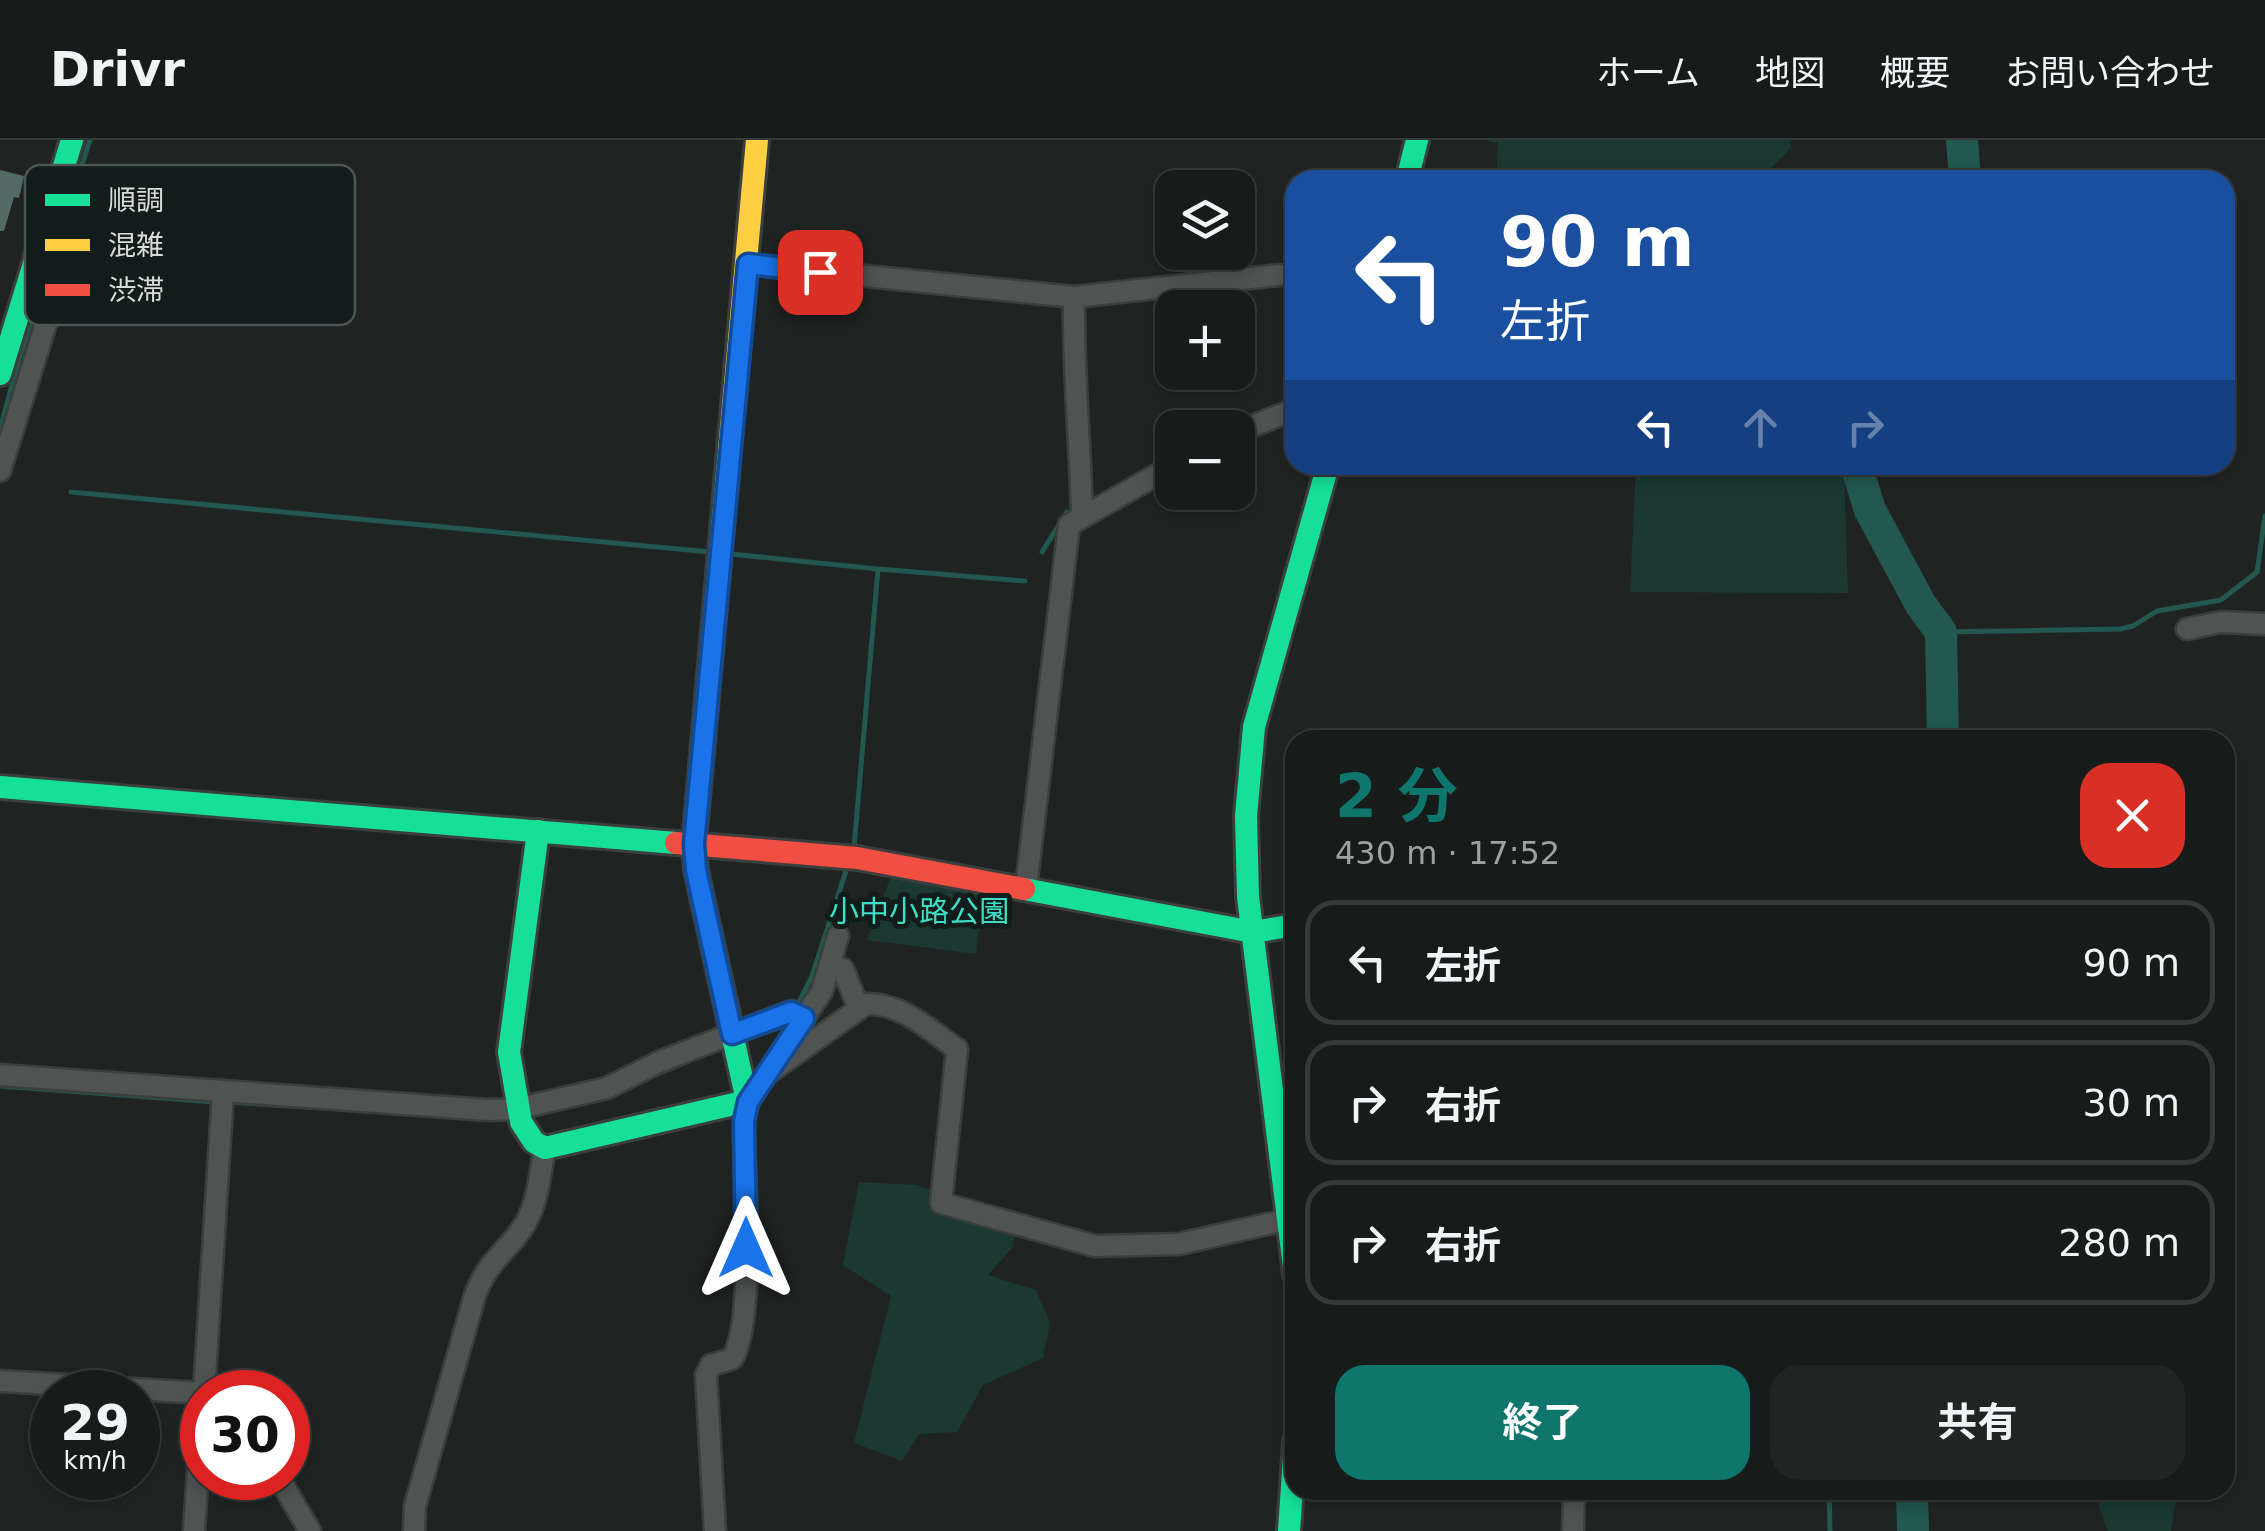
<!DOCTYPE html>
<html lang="ja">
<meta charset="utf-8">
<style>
body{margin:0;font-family:"DejaVu Sans","Noto Sans JP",sans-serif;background:#202423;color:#f1f3f6;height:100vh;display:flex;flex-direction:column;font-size:38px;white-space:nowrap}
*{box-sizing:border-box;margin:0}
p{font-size:32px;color:#9ea1a2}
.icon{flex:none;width:55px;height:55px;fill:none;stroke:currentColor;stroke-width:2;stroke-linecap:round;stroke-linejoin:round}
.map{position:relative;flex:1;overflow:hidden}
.panel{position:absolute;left:1285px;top:590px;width:950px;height:770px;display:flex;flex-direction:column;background:#171b1a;border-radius:30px;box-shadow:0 5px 15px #0003,0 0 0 2px #363939}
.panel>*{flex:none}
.guide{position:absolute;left:1285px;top:30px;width:950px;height:305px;border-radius:30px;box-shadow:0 5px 15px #0003,0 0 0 2px #363939;background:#1a4fa0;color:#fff;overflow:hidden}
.buttons{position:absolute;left:1155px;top:30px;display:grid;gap:20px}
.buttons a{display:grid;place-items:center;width:100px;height:100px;border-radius:20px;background:#171b1a;box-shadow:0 5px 15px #0003,0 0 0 2px #363939;font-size:50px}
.speed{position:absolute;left:30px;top:1230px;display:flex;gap:20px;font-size:50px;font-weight:700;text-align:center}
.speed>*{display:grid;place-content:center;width:130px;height:130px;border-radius:50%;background:#171b1a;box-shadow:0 5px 15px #0003,0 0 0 2px #363939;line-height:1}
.speed small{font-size:25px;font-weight:400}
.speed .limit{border:15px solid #d22;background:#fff;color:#111}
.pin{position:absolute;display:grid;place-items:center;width:85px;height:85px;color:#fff;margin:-42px;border-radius:20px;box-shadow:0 5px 15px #0006}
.me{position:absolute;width:110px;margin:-55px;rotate:0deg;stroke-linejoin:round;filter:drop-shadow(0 0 8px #0008)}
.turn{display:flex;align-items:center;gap:35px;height:210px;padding:0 50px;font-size:45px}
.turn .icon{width:130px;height:130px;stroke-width:2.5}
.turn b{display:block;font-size:70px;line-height:85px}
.lanes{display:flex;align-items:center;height:95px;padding:0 50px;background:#0003;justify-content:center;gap:50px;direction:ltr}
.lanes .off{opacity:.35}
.round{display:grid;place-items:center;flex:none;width:105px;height:105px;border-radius:30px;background:#202423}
.head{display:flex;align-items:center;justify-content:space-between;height:170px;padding:0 50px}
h1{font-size:60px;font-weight:700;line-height:75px;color:#0f766e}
.action{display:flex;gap:20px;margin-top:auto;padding:20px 50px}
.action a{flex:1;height:115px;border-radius:30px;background:#0f766e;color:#fff;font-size:40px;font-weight:700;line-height:115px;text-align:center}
.action a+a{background:#202423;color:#f1f3f6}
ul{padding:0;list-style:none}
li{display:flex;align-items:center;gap:30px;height:125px;margin:0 20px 15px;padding:0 30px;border:5px solid #363939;border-radius:30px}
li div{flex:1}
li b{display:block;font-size:38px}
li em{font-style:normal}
header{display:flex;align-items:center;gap:60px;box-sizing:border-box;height:140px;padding:0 50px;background:#171b1a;border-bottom:2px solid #363939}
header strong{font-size:48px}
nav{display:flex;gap:55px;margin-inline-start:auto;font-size:35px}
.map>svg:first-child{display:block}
.green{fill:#1b3833}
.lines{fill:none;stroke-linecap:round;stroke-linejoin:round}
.stream{stroke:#22584f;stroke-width:5}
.river{stroke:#22584f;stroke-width:32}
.building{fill:#536a66}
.street-casing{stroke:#3a3e3d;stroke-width:25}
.fast-casing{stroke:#3a3e3d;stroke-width:28}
.slow-casing{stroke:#3a3e3d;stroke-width:28}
.jam-casing{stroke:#3a3e3d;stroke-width:28}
.street{stroke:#4f5453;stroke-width:20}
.fast{stroke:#16e098;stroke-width:22}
.slow{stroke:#ffcf43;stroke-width:22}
.jam{stroke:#f24e42;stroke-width:22}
.route-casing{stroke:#114b97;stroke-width:25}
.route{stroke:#1a73e8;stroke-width:18}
.labels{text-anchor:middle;stroke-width:10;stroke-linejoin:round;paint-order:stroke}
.park-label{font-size:30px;fill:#3de0c7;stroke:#121d1b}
.key{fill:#121d1b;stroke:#4c5654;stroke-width:2.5}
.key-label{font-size:28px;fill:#d5dcda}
</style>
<header>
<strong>Drivr</strong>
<nav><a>ホーム</a><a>地図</a><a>概要</a><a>お問い合わせ</a></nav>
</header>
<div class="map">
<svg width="2265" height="1391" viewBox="0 0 2265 1391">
<rect width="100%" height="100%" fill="#1f2423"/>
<path class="green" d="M1485 0H1790L1791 8 1771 28 1715 35 1741 40H1496L1498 3Z
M1636 325H1844L1848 453 1630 452Z
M892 734 983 746 976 814 867 800Z
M859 1042 916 1045 1017 1079 1013 1107 988 1135 1036 1150 1050 1183 1043 1218 983 1245 957 1292 919 1294 902 1321 854 1303 891 1156 843 1125Z
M2100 1350H2177L2171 1391H2108L2099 1367Z"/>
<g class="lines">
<path class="stream" d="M0 289 19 219 90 0
M71 352 710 412
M1042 412 1067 372
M731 414 878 429
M1941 492 2120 489 2133 486 2157 471 2221 460 2257 432 2265 376
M854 708 878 429 1025 441
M796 868 812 836 847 728
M743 900 782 887 786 881
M655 935 677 926
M0 946 216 962
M227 962 506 979
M1829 1350 1830 1391"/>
<path class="river" d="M1962 0 1965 40
M1856 325 1870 370 1921 465 1941 492 1943 600
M1912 1350 1913 1391"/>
</g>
<path class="building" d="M0 30 24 36 19 58 14 57 4 91H0Z"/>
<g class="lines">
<g class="street-casing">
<path id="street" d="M747 124 1074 157C1073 230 1080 302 1082 375
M1074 157 1279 135
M1238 292 1295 269
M0 331 83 65 220 80
M2187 489 2221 482 2265 484
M1026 748 1069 385 1172 326
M829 827 843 829 859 869
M772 926 822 851 838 796
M767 934 866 864C902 863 928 889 957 909L941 1063 1095 1106 1179 1104 1290 1079
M0 935 488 970 516 969 607 948 659 922 791 871 804 878
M0 1241 202 1253
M204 1252 223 952
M279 1338 310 1391
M194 1391 202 1269
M414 1391 415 1366 475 1155C489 1118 507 1113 525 1084 538 1062 540 1033 545 1008
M715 1391 706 1235 711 1225 732 1219C753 1186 746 1066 745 1023 744 1001 740 974 753 954
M1573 1391 1574 1350"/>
</g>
<g class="fast-casing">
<path id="fast" d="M1407 40 1417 0
M0 234 72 0
M0 647 676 703
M538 691 509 912 521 982 534 1002 545 1008 747 961 696 730 694 704 729 310
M1024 749 1253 792 1295 785
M1295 1135 1248 757 1246 676 1254 587 1328 325
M1289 1391 1295 1302"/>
</g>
<g class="slow-casing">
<path id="slow" d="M729 310 757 0"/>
</g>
<g class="jam-casing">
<path id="jam" d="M676 703 857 718 1024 749"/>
</g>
<use href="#street" class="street"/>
<use href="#fast" class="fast"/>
<use href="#slow" class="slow"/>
<use href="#jam" class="jam"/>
</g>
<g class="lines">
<g class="route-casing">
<path id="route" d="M746 1108 744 981 748 962 804 878 791 872 732 894 696 730 694 704 748 124 820 132"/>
</g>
<use href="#route" class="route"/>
</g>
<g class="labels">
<g class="park-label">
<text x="919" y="782">小中小路公園</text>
</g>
</g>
<rect x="25" y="25" width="330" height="160" rx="15" class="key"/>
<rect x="45" y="54" width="45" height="12" fill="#16e098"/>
<rect x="45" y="99" width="45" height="12" fill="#ffcf43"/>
<rect x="45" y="144" width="45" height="12" fill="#f24e42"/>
<g class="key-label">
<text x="108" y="70">順調</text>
<text x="108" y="115">混雑</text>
<text x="108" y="160">渋滞</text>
</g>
</svg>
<div class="buttons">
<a><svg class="icon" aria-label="layers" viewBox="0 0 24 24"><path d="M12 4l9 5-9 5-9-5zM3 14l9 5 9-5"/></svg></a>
<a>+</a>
<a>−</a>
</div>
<div class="speed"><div>29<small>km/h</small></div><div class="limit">30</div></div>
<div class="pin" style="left:820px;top:132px;background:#d93025"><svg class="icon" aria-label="arrive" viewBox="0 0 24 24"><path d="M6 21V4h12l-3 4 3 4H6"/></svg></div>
<svg class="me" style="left:746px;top:1108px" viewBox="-20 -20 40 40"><path d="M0-17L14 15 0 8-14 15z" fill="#1a73e8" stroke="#fff" stroke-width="4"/></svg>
<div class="guide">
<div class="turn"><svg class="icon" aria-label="left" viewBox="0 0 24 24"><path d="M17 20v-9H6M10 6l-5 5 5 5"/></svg><div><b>90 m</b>左折</div></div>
<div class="lanes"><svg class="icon" aria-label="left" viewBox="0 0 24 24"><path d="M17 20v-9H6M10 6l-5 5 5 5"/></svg><svg class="icon off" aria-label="ahead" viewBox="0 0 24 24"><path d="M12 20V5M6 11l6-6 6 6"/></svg><svg class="icon off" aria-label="right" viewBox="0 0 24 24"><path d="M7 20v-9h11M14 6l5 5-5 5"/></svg></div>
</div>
<section class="panel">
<div class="head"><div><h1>2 分</h1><p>430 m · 17:52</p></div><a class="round" style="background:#d93025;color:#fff"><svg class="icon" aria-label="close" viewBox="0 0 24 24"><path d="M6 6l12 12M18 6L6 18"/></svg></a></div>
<ul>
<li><svg class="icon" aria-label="left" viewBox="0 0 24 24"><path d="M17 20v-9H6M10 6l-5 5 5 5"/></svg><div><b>左折</b></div><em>90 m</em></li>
<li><svg class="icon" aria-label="right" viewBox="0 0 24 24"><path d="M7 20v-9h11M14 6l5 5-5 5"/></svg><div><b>右折</b></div><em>30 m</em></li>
<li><svg class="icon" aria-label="right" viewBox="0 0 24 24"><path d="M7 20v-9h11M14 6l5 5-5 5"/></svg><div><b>右折</b></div><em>280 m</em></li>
</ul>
<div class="action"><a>終了</a><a>共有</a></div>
</section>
</div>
